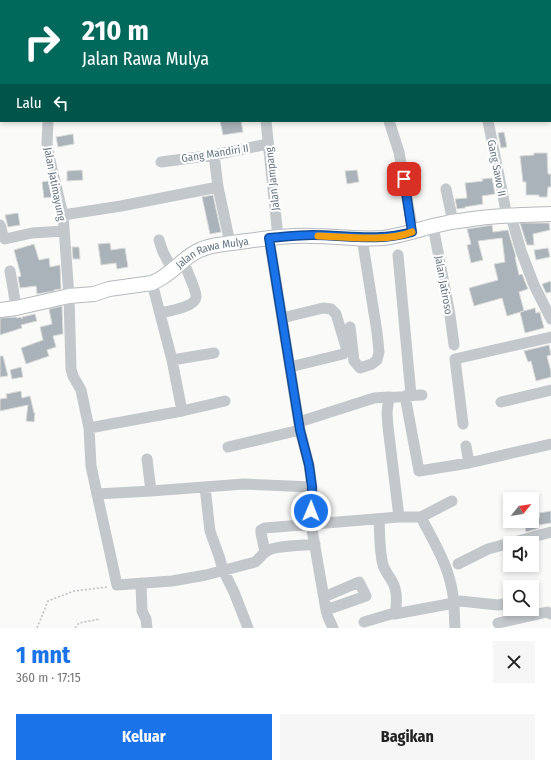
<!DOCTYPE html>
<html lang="id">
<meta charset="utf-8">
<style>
body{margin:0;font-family:"Fira Sans Condensed",sans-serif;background:#f6f6f6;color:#222;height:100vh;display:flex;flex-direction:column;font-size:15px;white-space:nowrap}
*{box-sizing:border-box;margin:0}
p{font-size:13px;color:#767676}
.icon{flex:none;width:22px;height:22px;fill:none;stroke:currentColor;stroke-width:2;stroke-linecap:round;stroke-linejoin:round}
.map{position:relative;height:628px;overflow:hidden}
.sheet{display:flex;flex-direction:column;background:#fff;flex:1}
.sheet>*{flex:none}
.hud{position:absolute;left:0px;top:0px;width:551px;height:122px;box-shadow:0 2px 6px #0003;background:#00695c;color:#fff;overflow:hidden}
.needle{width:26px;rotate:60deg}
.fabs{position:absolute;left:503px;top:492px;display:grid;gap:8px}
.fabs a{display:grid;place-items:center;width:36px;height:36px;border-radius:0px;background:#fff;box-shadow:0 2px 6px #0003;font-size:20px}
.pin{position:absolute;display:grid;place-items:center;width:34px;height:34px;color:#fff;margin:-17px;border-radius:8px;box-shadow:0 2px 6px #0006}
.me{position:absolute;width:44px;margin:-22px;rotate:1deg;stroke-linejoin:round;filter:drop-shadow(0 0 3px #0008)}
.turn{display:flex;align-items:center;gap:14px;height:84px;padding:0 16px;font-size:18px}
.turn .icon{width:52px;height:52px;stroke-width:2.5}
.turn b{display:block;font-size:28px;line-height:34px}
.then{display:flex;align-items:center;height:38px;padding:0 16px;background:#0003;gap:8px;font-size:15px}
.round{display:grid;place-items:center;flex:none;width:42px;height:42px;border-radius:0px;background:#f6f6f6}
.overview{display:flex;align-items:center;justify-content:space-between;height:68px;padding:0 16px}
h1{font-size:24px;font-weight:700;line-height:30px;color:#1a73e8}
.primary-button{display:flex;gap:8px;margin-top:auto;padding:8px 16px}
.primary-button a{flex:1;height:46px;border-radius:0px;background:#1a73e8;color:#fff;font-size:16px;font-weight:700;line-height:46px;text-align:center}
.primary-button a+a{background:#f6f6f6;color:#222}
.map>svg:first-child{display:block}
.building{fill:#aab3b9;stroke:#dcdcda}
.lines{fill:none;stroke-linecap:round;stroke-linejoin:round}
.major-casing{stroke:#b5babe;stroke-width:16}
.path{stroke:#bbbfc2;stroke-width:1.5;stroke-dasharray:2 2;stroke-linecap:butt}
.minor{stroke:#c3c8cc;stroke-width:11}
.major{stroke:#fff;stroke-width:14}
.route-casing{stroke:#114b97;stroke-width:10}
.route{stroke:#1a73e8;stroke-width:7}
.slow{stroke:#f59e0b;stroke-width:7}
.labels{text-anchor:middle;stroke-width:4;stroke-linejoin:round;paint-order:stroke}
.street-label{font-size:11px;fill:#657683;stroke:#fff}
</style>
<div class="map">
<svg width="551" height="628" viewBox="0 0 551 628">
<rect width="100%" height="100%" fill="#fafaf8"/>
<path class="building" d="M220 121H241L243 132 223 135Z
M504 132 507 147 501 148 498 133Z
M73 134 74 144 58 147 56 137Z
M534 153H547L548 174H551V187H548L547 197H539V195H526V182H523L520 156 534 155Z
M420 169 421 179 411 181 409 170Z
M82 170 83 180 67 181V171Z
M357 170 359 182 347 184 345 171Z
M492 178 495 194 482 196 483 204 465 207V208L457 209 455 199 467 198 465 183 483 181 482 179Z
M48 181 52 197 44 198 42 182Z
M213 195 221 232 210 234 202 197Z
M18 213 20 225 8 227 5 215Z
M520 223H549L550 230 533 234 534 245H527Z
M492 225 493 232 508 230 516 257H515L519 275 522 274 528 289 519 292 524 311 507 316 502 298 474 306 469 288 498 280 494 264 505 262 502 238 478 241 483 260 471 263 467 245 471 244 467 229Z
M110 243 111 250 125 248 128 267 117 269 116 263 101 265 98 244Z
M34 244 39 260 49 258 50 267 60 265 61 289 54 290V291L37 294 36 286 20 288 18 277 21 276 14 250Z
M72 247H79L80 259H73Z
M548 248 550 257 536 260 534 250Z
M551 281V292L546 293 542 284Z
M62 306 63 334 53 336 56 347 47 350 49 356 26 364 21 348 43 340 40 327 52 324 49 309Z
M535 308 536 313 540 312V313L544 328 525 333 520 312Z
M35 314 37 321 21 325 22 328 0 335V318L16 317 17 318 21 317 22 319V317Z
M549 345 551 355 547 356 551 372V377L536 381 531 361 528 362 524 351Z
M0 356H3L8 376 0 377Z
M21 367 23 377 12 379 10 370Z
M21 391 22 398 30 396 34 413H35L34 422 26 421 28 405 0 411V399L7 398 6 394Z
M551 511V523L539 525V528L526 532 524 521H532V518L540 517 539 513Z"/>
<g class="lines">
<g class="major-casing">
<g id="major">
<path id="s1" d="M0 310 16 308 69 296 94 294 109 289 152 283C175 274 183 254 208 247 220 244 234 243 247 241 268 238 291 235 313 236 336 236 360 240 383 238 400 236 417 230 433 226 444 223 455 221 466 220 494 215 523 215 551 214"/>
</g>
</g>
<path class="path" d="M436 0V1
M37 628 48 601 74 591 107 587
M75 628 79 623 100 619"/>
<path class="minor" d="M43 0V1
M335 0 336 1
M374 0V1
M193 1 196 0
M550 56H551
M0 73 1 75
M48 121 47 143 49 156 63 215 69 296 71 369 73 376 81 390 89 428 91 466 97 494 151 491 244 484 312 487 309 465 300 430
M266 121 278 237
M389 121 399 152 413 232
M488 121 507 216
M214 155 218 187 230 243
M161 162 214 155 268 144
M446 189 453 222
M63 215 121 206 218 187
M511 216 521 251 534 285 551 319
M0 225C3 229 0 233 5 239L32 233 64 231
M433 226 450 315 454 345
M159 240 163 252 173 271
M398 255 411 395
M10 271 13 288 16 308
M152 283 172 360 182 411
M160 313C169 311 195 307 196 297 197 292 189 276 187 270
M282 318 323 308 331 309 336 314 346 347V351L343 354 290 367
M350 327 354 361 360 368 372 364 377 360 379 352 377 332 362 238
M172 360 214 353
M405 396 419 471 469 463 551 444
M501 402 551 390
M299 422 374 398 389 397
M463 424 455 359 551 337
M89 428 182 411 225 401
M466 446 469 463
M228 447 300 430 269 238
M147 459 151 491
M205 487 210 531 219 556 223 570 234 592 248 628
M312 487 311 524 326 610 328 617 333 628
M97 494 117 585 172 581 206 575 255 562C259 559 262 554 267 551 277 545 303 546 315 544
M399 517 388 427 387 412 389 397C400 398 411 395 422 395
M421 517C432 539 446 561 451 585 455 599 454 614 455 628
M379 519C380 534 379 550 383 565 385 571 389 576 392 581 398 591 397 603 395 614
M265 552 261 533V530L265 528 399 517H421L452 501
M458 564 488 549 551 532
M141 583 142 611 146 619 147 628
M324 597 359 582 366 596 326 610
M364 622 391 614H395L454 603 460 601 498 605 510 603
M498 623 547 612 551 614"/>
<use href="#major" class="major"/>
</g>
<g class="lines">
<g class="route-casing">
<path id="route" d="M311 511 312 487 309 465 300 430 269 238C283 237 298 235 312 235 347 235 377 242 412 232L404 179"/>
</g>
<use href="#route" class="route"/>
<path class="slow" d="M318 236C346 237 388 242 412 232"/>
</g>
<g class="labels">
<g class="street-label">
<text transform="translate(215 153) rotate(-9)" y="4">Gang Mandiri II</text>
<text transform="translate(497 168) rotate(79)" y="4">Gang Sawo II</text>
<text transform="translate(272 179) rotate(-96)" y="4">Jalan Jampang</text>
<text transform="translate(55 184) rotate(79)" y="4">Jalan Jatimayung</text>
<text dy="4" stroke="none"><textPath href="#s1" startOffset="224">Jalan Rawa Mulya</textPath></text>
<text transform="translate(444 285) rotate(80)" y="4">Jalan Jatiroso</text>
</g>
</g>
</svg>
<div class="fabs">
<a><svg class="needle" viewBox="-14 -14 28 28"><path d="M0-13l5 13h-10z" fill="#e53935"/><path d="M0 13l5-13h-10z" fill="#767676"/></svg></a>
<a><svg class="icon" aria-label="sound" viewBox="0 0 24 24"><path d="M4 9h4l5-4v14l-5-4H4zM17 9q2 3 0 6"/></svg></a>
<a><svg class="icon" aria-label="search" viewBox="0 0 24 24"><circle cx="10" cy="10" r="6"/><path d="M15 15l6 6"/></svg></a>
</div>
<div class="pin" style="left:404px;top:179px;background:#d93025"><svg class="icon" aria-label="arrive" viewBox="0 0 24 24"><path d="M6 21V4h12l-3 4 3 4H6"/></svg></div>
<svg class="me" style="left:311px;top:511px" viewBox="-20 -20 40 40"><circle r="17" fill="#1a73e8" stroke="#fff" stroke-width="3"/><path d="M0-11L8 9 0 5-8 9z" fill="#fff"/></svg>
<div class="hud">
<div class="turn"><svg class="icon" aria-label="right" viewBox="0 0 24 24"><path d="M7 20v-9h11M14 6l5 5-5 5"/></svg><div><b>210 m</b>Jalan Rawa Mulya</div></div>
<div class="then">Lalu<svg class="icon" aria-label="left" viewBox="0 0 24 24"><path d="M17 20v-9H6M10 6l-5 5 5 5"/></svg></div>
</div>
</div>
<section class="sheet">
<div class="overview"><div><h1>1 mnt</h1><p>360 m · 17:15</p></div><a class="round"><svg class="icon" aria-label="close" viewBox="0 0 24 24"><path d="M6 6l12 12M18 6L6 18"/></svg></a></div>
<div class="primary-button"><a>Keluar</a><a>Bagikan</a></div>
</section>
